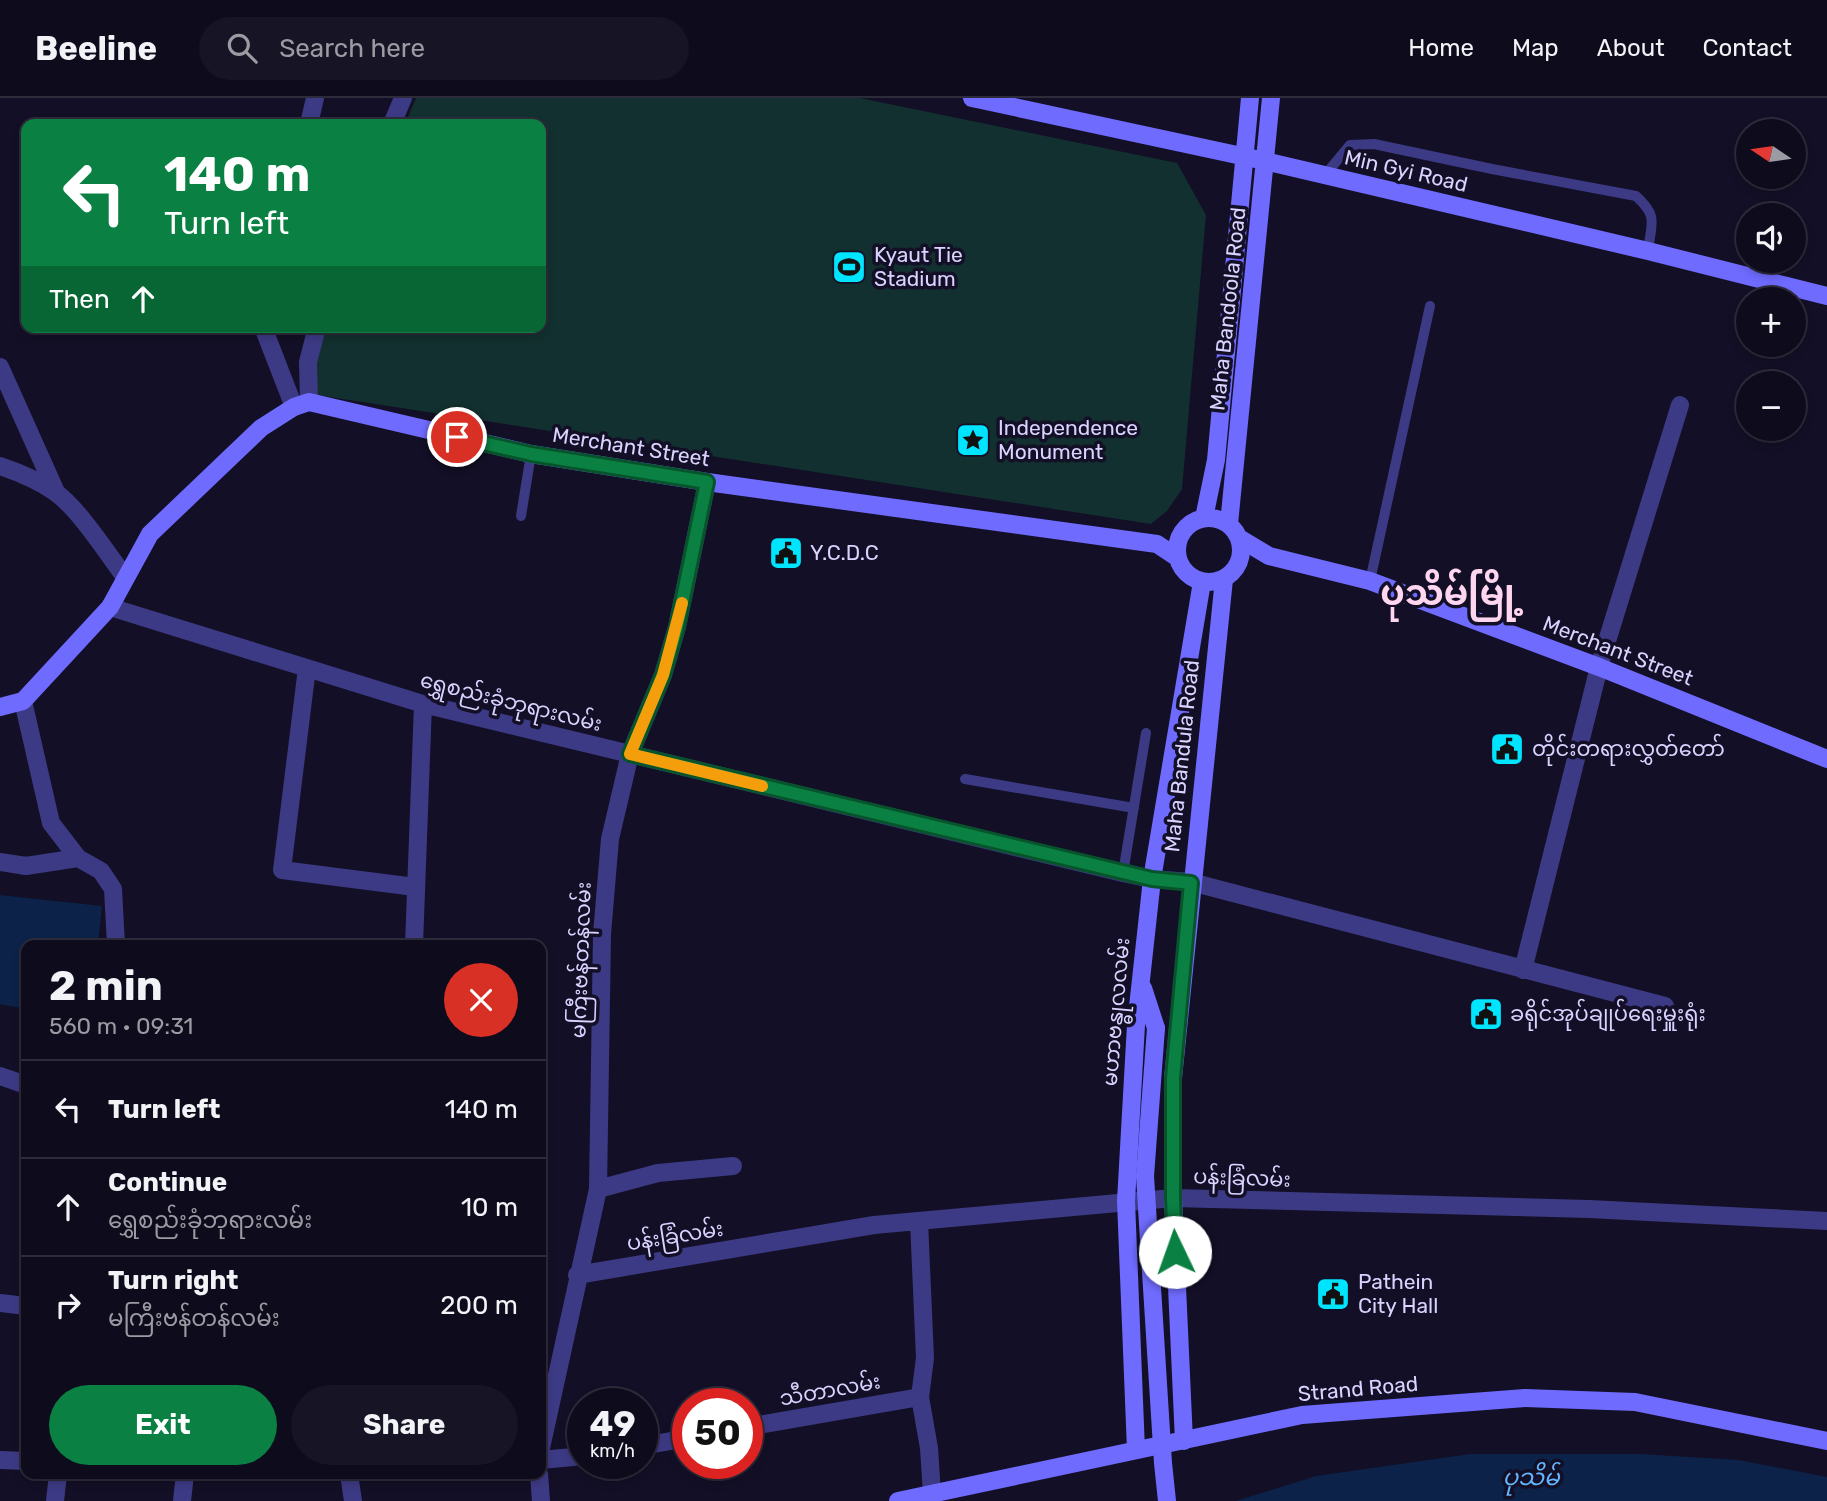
<!DOCTYPE html>
<meta charset="utf-8">
<style>
body{margin:0;font-family:Rubik,"Noto Sans Myanmar",sans-serif;background:#171425;color:#f1f3f6;height:100vh;display:flex;flex-direction:column;font-size:26px;white-space:nowrap}
*{box-sizing:border-box;margin:0}
p{font-size:23px;color:#9b9ba3}
.icon{flex:none;width:38px;height:38px;fill:none;stroke:currentColor;stroke-width:2;stroke-linecap:round;stroke-linejoin:round}
.map{position:relative;flex:1;overflow:hidden}
.panel{position:absolute;left:21px;top:842px;width:525px;height:539px;display:flex;flex-direction:column;background:#0e0b1c;border-radius:14px;box-shadow:0 4px 10px #0003,0 0 0 2px #2e2b3b}
.panel>*{flex:none}
.hud{position:absolute;left:21px;top:21px;width:525px;height:214px;border-radius:14px;box-shadow:0 4px 10px #0003,0 0 0 2px #2e2b3b;background:#0b8043;color:#fff;overflow:hidden}
.needle{width:46px;rotate:283deg}
.controls{position:absolute;left:1736px;top:21px;display:grid;gap:14px}
.controls a{display:grid;place-items:center;width:70px;height:70px;border-radius:50%;background:#0e0b1c;box-shadow:0 4px 10px #0003,0 0 0 2px #2e2b3b;font-size:35px}
.speed{position:absolute;left:567px;top:1290px;display:flex;gap:14px;font-size:35px;font-weight:700;text-align:center}
.speed>*{display:grid;place-content:center;width:91px;height:91px;border-radius:50%;background:#0e0b1c;box-shadow:0 4px 10px #0003,0 0 0 2px #2e2b3b;line-height:1}
.speed small{font-size:18px;font-weight:400}
.speed .limit{border:10px solid #d22;background:#fff;color:#111}
.pin{position:absolute;display:grid;place-items:center;width:60px;height:60px;color:#fff;margin:-30px;border:4px solid #fff;border-radius:50%;box-shadow:0 2px 7px #0007}
.me{position:absolute;width:77px;margin:-38px;rotate:357deg;stroke-linejoin:round;filter:drop-shadow(0 0 5px #0008)}
.turn{display:flex;align-items:center;gap:24px;height:147px;padding:0 28px;font-size:32px}
.turn .icon{width:91px;height:91px;stroke-width:2.5}
.turn b{display:block;font-size:49px;line-height:60px}
.then{display:flex;align-items:center;height:66px;padding:0 28px;background:#0003;gap:14px;font-size:26px}
.round{display:grid;place-items:center;flex:none;width:74px;height:74px;border-radius:37px;background:#171425}
.overview{display:flex;align-items:center;justify-content:space-between;height:119px;padding:0 28px}
h1{font-size:42px;font-weight:700;line-height:52px}
.button{display:flex;gap:14px;margin-top:auto;padding:14px 28px}
.button a{flex:1;height:80px;border-radius:42px;background:#0b8043;color:#fff;font-size:28px;font-weight:700;line-height:80px;text-align:center}
.button a+a{background:#171425;color:#f1f3f6}
ul{padding:0;list-style:none}
li{display:flex;align-items:center;gap:21px;height:98px;padding:0 28px;border-top:2px solid #2e2b3b}
li div{flex:1}
li b{display:block;font-size:26px}
li em{font-style:normal}
header{display:flex;align-items:center;gap:42px;box-sizing:border-box;height:98px;padding:0 35px;background:#0e0b1c;border-bottom:2px solid #2e2b3b}
header strong{font-size:33px}
nav{display:flex;gap:38px;margin-inline-start:auto;font-size:24px}
.search{width:490px;height:63px;background:#171425;display:flex;align-items:center;gap:18px;box-sizing:border-box;padding:0 24px;border-radius:38px;color:#9b9ba3;font-size:26px}
.map>svg:first-child{display:block}
.green{fill:#12302f}
.water{fill:#0c2248}
.lines{fill:none;stroke-linecap:round;stroke-linejoin:round}
.lane{stroke:#3d3a85;stroke-width:10}
.street{stroke:#3d3a85;stroke-width:18}
.secondary{stroke:#6f6bff;stroke-width:18}
.secondary-bridge{stroke:#6f6bff;stroke-width:18}
.route-casing{stroke:#07532c;stroke-width:18}
.route{stroke:#0b8043;stroke-width:12}
.slow{stroke:#f59e0b;stroke-width:12}
.labels{text-anchor:middle;stroke-width:7;stroke-linejoin:round;paint-order:stroke}
.street-label{font-size:21px;fill:#d9d4ff;stroke:#130f26}
.poi-label{font-size:21px;fill:#d9d4ff;stroke:#130f26;text-anchor:start}
.water-label{font-size:23px;font-style:italic;fill:#62b6ff;stroke:#130f26}
.town-label{font-size:35px;font-weight:bold;fill:#ffd6f0;stroke:#130f26}
</style>
<header>
<strong>Beeline</strong>
<div class="search"><svg class="icon" aria-label="search" viewBox="0 0 24 24"><circle cx="10" cy="10" r="6"/><path d="M15 15l6 6"/></svg>Search here</div>
<nav><a>Home</a><a>Map</a><a>About</a><a>Contact</a></nav>
</header>
<div class="map">
<svg width="1827" height="1403" viewBox="0 0 1827 1403">
<rect width="100%" height="100%" fill="#130f26"/>
<path class="green" d="M416 0H860L1177 65 1206 117 1182 391 1167 413 1151 426 317 297 301 271 318 229H541V26H405Z"/>
<path class="water" d="M0 797 102 808 98 847H26V911L0 906Z
M1470 1356H1640L1739 1362 1827 1379V1403H1236L1316 1378Z"/>
<g class="lines">
<path class="lane" d="M1325 77 1350 47 1374 46 1492 71 1636 98C1659 119 1651 125 1648 153
M521 418 531 356
M1370 483 1430 208
M965 681 1134 710
M1123 775 1146 635"/>
<path class="street" d="M309 26 315 0
M392 26 403 0
M263 229 294 309
M0 269 56 394
M309 304 308 264 317 229
M0 368C18 374 39 383 55 394 79 411 107 455 125 479
M110 509 423 606 1123 775 1152 781 1191 784 1665 908
M307 570 282 772 415 789
M23 603 51 725 78 760
M0 764 26 768 78 760 101 773 113 791 116 847
M414 847 423 606
M1523 872 1599 569 1680 307
M0 978 26 987
M598 1091 658 1075 733 1068
M919 1123 925 1260 920 1299 929 1350 932 1396
M577 1177 874 1127 1173 1100 1589 1111 1827 1123
M0 1205 26 1208
M747 1329 920 1299
M642 1348 688 1340
M541 1350 598 1091 602 836 610 741 630 656 663 577 677 529 707 384
M0 1362 26 1363
M541 1362 583 1358
M349 1376 353 1403
M539 1376 541 1403
M55 1403 58 1376
M182 1403 185 1376"/>
<path class="secondary" d="M972 0 1265 63 1648 153 1827 198
M1177 452a32 32 0 1 1 64 0a32 32 0 1 1-64 0Z
M1204 420 1216 362 1250 0
M1229 426 1271 0
M1239 440 1269 458 1370 483 1599 569 1827 661
M0 609 23 603 110 509 150 436 261 330 294 309 309 304 531 356 707 384 1157 446 1178 460
M1143 890 1156 930
M1184 1343 1173 1100V980L1224 481
M1136 1352 1126 1103 1136 927 1152 781 1202 484
M898 1403 1302 1317 1525 1300 1635 1304 1827 1343"/>
<path class="secondary-bridge" d="M1156 930 1145 1078 1163 1365 1167 1403"/>
</g>
<g class="lines">
<g class="route-casing">
<path id="route" d="M457 339 531 356 707 384 677 529 663 577 630 656 1152 781 1191 785 1173 980V1100L1175 1154"/>
</g>
<use href="#route" class="route"/>
<path class="slow" d="M682 505 663 577 630 656 762 688"/>
</g>
<defs>
<g id="stadium-square" transform="scale(1.75)"><rect x="-9" y="-9" width="18" height="18" rx="4" fill="#00e5ff" stroke="#130f26"/><path d="M0-5a6.5 5 0 1 0 0 10a6.5 5 0 1 0 0-10ZM-3.5-1.8h7v3.6h-7Z" fill="#111"/></g>
<g id="sight-square" transform="scale(1.75)"><rect x="-9" y="-9" width="18" height="18" rx="4" fill="#00e5ff" stroke="#130f26"/><path d="M0-6L1.8-2.2L6-1.7L2.9 1.2L3.7 5.4L0 3.3L-3.7 5.4L-2.9 1.2L-6-1.7L-1.8-2.2Z" fill="#111"/></g>
<g id="civic-square" transform="scale(1.75)"><rect x="-9" y="-9" width="18" height="18" rx="4" fill="#00e5ff" stroke="#130f26"/><path d="M-.6-6.5H3V-4.5H.6V-3L4-1V1h2V6H-6V1h2V-1L-.6-3ZM-1.2 2.5V6h2.4V2.5Z" fill="#111"/></g>
</defs>
<g fill-rule="evenodd">
<use href="#stadium-square" x="849" y="169"/>
<use href="#sight-square" x="973" y="342"/>
<use href="#civic-square" x="786" y="455"/>
<use href="#civic-square" x="1507" y="651"/>
<use href="#civic-square" x="1486" y="916"/>
<use href="#civic-square" x="1333" y="1196"/>
</g>
<g class="labels">
<g class="street-label">
<text transform="translate(1406 73) rotate(13)" y="7">Min Gyi Road</text>
<text transform="translate(1228 211) rotate(-84)" y="7">Maha Bandoola Road</text>
<text transform="translate(631 349) rotate(9)" y="7">Merchant Street</text>
<text transform="translate(1618 553) rotate(21)" y="7">Merchant Street</text>
<text transform="translate(511 604) rotate(14)" y="7">ရွှေစည်းခုံဘုရားလမ်း</text>
<text transform="translate(1182 658) rotate(-84)" y="7">Maha Bandula Road</text>
<text transform="translate(581 862) rotate(-88)" y="7">မကြီးဗန်တန်လမ်း</text>
<text transform="translate(1116 914) rotate(-85)" y="7">မဟာဗန္ဓုလလမ်း</text>
<text transform="translate(1242 1080) rotate(2)" y="7">ပန်းခြံလမ်း</text>
<text transform="translate(675 1138) rotate(-9)" y="7">ပန်းခြံလမ်း</text>
<text transform="translate(1358 1291) rotate(-5)" y="7">Strand Road</text>
<text transform="translate(830 1292) rotate(-10)" y="7">သီတာလမ်း</text>
</g>
<g class="poi-label">
<text x="874" y="164">Kyaut Tie<tspan x="874" dy="24">Stadium</tspan></text>
<text x="998" y="337">Independence<tspan x="998" dy="24">Monument</tspan></text>
<text x="810" y="462">Y.C.D.C</text>
<text x="1532" y="658">တိုင်းတရားလွှတ်တော်</text>
<text x="1510" y="923">ခရိုင်အုပ်ချုပ်ရေးမှူးရုံး</text>
<text x="1358" y="1191">Pathein<tspan x="1358" dy="24">City Hall</tspan></text>
</g>
<g class="water-label">
<text x="1531" y="1387">ပုသိမ်</text>
</g>
<g class="town-label">
<text x="1452" y="507">ပုသိမ်မြို့</text>
</g>
</g>
</svg>
<div class="controls">
<a><svg class="needle" viewBox="-14 -14 28 28"><path d="M0-13l5 13h-10z" fill="#e53935"/><path d="M0 13l5-13h-10z" fill="#9b9ba3"/></svg></a>
<a><svg class="icon" aria-label="sound" viewBox="0 0 24 24"><path d="M4 9h4l5-4v14l-5-4H4zM17 9q2 3 0 6"/></svg></a>
<a>+</a>
<a>−</a>
</div>
<div class="speed"><div>49<small>km/h</small></div><div class="limit">50</div></div>
<div class="pin" style="left:457px;top:339px;background:#d93025"><svg class="icon" aria-label="arrive" viewBox="0 0 24 24"><path d="M6 21V4h12l-3 4 3 4H6"/></svg></div>
<svg class="me" style="left:1175px;top:1154px" viewBox="-20 -20 40 40"><circle r="19" fill="#fff"/><path d="M0-13L10 11 0 6-10 11z" fill="#0b8043"/></svg>
<div class="hud">
<div class="turn"><svg class="icon" aria-label="left" viewBox="0 0 24 24"><path d="M17 20v-9H6M10 6l-5 5 5 5"/></svg><div><b>140 m</b>Turn left</div></div>
<div class="then">Then<svg class="icon" aria-label="ahead" viewBox="0 0 24 24"><path d="M12 20V5M6 11l6-6 6 6"/></svg></div>
</div>
<section class="panel">
<div class="overview"><div><h1>2 min</h1><p>560 m · 09:31</p></div><a class="round" style="background:#d93025;color:#fff"><svg class="icon" aria-label="close" viewBox="0 0 24 24"><path d="M6 6l12 12M18 6L6 18"/></svg></a></div>
<ul>
<li><svg class="icon" aria-label="left" viewBox="0 0 24 24"><path d="M17 20v-9H6M10 6l-5 5 5 5"/></svg><div><b>Turn left</b></div><em>140 m</em></li>
<li><svg class="icon" aria-label="ahead" viewBox="0 0 24 24"><path d="M12 20V5M6 11l6-6 6 6"/></svg><div><b>Continue</b><p>ရွှေစည်းခုံဘုရားလမ်း</p></div><em>10 m</em></li>
<li><svg class="icon" aria-label="right" viewBox="0 0 24 24"><path d="M7 20v-9h11M14 6l5 5-5 5"/></svg><div><b>Turn right</b><p>မကြီးဗန်တန်လမ်း</p></div><em>200 m</em></li>
</ul>
<div class="button"><a>Exit</a><a>Share</a></div>
</section>
</div>
